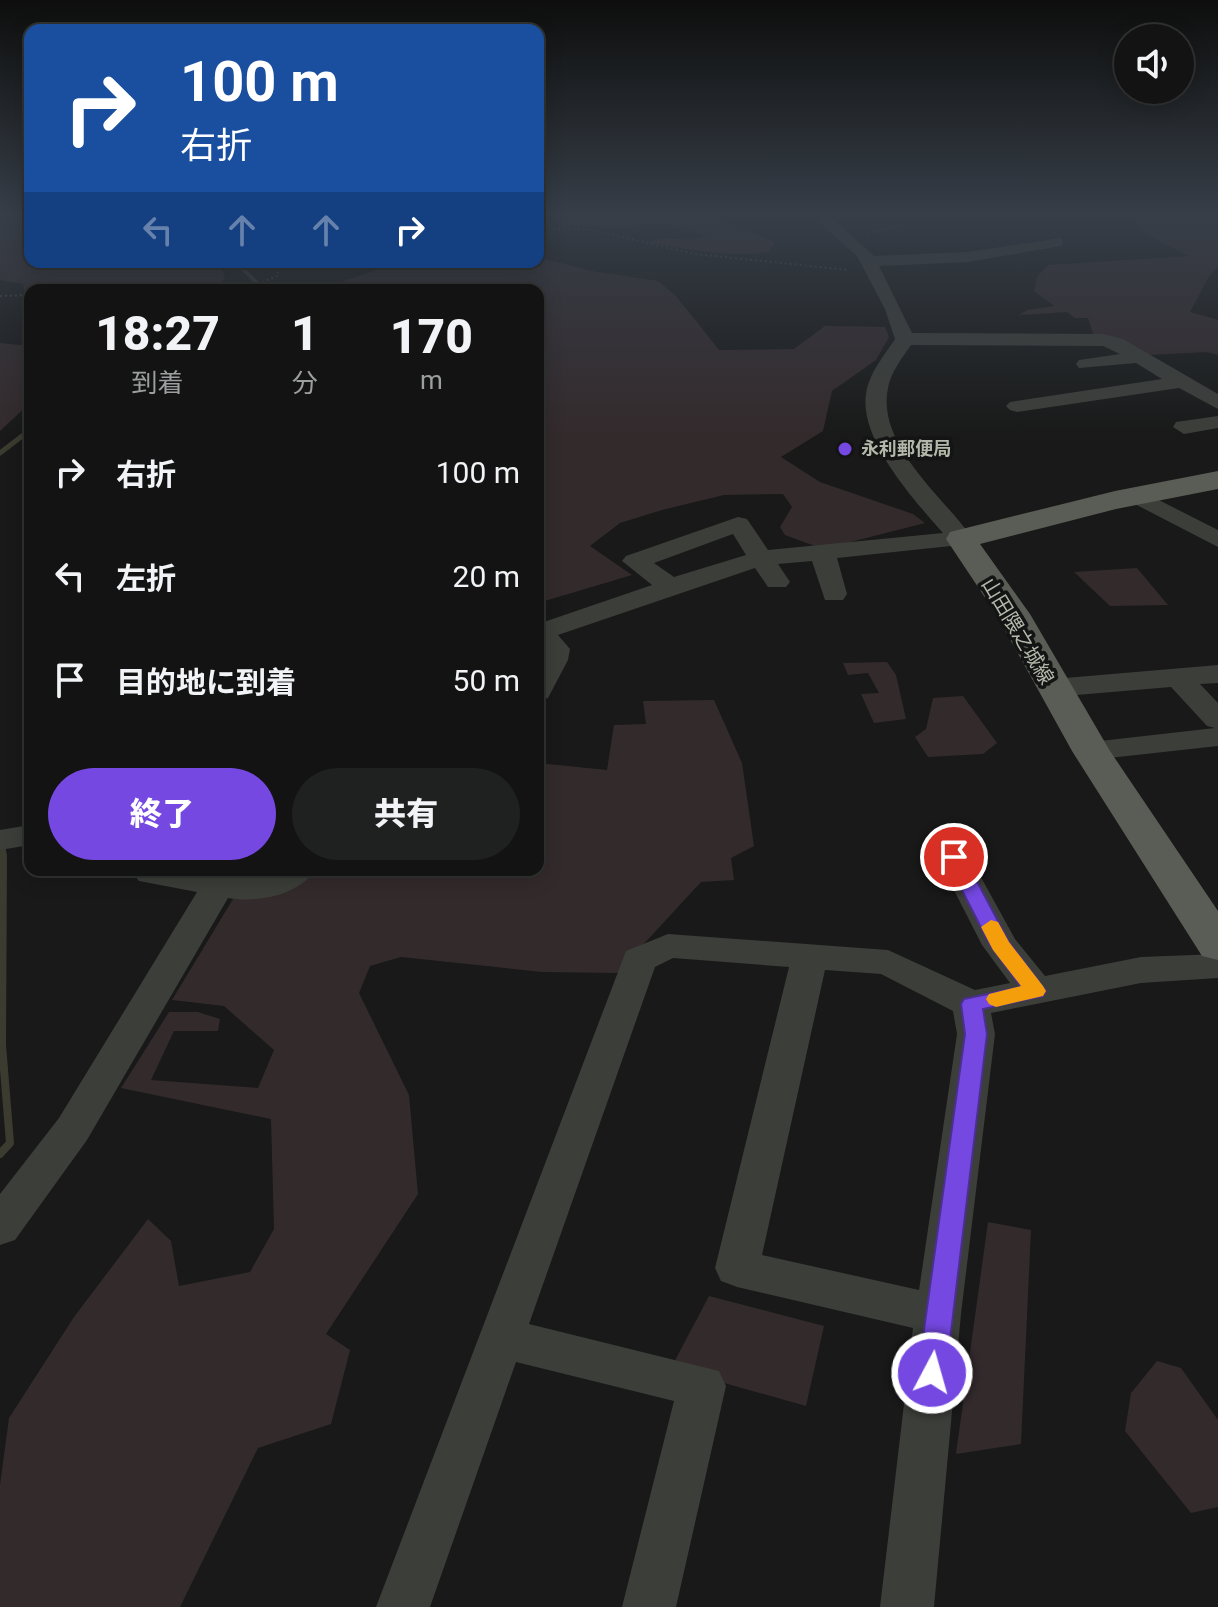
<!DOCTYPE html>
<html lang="ja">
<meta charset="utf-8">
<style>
body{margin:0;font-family:Roboto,"Noto Sans JP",sans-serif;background:#1f2020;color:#f1f3f6;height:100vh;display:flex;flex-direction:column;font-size:30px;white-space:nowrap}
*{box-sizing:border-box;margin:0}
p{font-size:26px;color:#9c9e9f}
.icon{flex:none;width:44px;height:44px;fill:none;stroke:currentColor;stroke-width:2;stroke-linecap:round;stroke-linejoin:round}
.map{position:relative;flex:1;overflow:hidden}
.panel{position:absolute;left:24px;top:284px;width:520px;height:592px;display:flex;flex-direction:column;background:#121312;border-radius:16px;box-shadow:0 4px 20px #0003,0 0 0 2px #313232}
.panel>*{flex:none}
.banner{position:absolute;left:24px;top:24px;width:520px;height:244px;border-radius:16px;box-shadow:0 4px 20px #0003,0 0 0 2px #313232;background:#1a4fa0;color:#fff;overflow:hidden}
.controls{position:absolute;left:1114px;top:24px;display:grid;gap:16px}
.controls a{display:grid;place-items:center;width:80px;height:80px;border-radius:50%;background:#121312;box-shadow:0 4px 20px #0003,0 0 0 2px #313232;font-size:40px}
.pin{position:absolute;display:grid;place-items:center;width:68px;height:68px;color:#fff;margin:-34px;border:4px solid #fff;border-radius:50%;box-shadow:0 2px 8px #0007}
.me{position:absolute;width:88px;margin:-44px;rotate:6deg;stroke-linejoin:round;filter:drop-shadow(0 0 6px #0008)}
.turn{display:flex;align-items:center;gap:28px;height:168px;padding:0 24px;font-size:36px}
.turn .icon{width:104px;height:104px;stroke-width:2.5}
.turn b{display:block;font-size:56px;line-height:68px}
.lanes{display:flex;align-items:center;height:76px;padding:0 24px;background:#0003;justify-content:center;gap:40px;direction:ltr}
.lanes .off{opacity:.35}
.eta{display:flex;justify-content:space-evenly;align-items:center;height:136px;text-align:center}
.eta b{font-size:48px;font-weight:800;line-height:56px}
.cta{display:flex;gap:16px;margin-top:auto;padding:16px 24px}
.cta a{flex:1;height:92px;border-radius:48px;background:#7448e1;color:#fff;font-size:32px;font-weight:800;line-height:92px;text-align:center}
.cta a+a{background:#1f2020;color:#f1f3f6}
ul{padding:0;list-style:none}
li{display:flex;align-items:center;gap:24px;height:104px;padding:0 24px}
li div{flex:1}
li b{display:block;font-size:30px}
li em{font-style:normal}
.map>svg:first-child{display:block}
.green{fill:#332a2c}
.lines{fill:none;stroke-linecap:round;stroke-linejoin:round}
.stream-far2{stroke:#3b3c2f;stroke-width:4}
.stream-far1{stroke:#3b3c2f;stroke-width:5}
.stream{stroke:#3b3c2f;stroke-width:8}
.path{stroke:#43453f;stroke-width:2;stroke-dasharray:2 3;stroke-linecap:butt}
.minor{fill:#3c3e39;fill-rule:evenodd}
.major{fill:#5a5d55;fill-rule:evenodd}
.route{fill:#7448e1;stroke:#4b2f92;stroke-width:2}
.slow{fill:#f59e0b}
.poi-dot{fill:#7448e1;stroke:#131413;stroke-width:3}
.labels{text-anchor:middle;stroke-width:7;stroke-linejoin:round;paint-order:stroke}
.far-poi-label{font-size:18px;font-weight:bold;fill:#b4b8ab;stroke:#131413;text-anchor:start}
.street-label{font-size:20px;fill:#b4b8ab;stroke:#131413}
</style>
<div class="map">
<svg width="1218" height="1607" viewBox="0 0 1218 1607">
<rect width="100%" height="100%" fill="#181918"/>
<path class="green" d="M0 212H30V262H220L225 279 205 290H30V300L26 299 23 284 0 280Z
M550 212H700L775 242 769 252C727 258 690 250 649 242 671 232 687 246 706 235L662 224 604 229 554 223Z
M1128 212H1218V266L1208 278 1190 312 1218 320V355L1207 352 1148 355 1094 336 1088 318H1075L1067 312 1018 315 1028 310 1054 306 1034 291 1037 277 1048 265 1189 256 1147 235Z
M538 257 591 271 658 281 676 296 719 350 794 349 825 326 885 327 889 337 876 360 832 391 823 431 781 457 820 482 913 514 925 523 823 549 785 535 780 527 792 507 783 494 724 495 662 510 620 523 590 546 632 575 538 603V290H317L374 271 382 262H538Z
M0 343 30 346V403L0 431Z
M1137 568 1168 605 1110 606 1074 572Z
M887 662 896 675 906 719 874 723 861 694 879 693 868 673 848 675 843 663Z
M963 696 997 743 983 754 928 757 915 737 926 729 933 698Z
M714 700 742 763 754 846 731 858 734 880 701 882 617 973 542 972 401 957 370 966 359 993 409 1095 418 1194 326 1334 350 1350 331 1424 258 1448 180 1607H0V1485L9 1418 74 1317 148 1219 171 1241 179 1286 250 1272 274 1229 271 1119 121 1088 169 1012H198L220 1019 218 1031H174L151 1080 258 1088 274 1050 224 1006 172 1000 233 899 311 870H538V763L607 770 614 725 646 724 643 701Z
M988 1222 1031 1230 1021 1444 956 1454Z
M709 1296 824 1326 806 1406 671 1368Z
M1157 1361 1181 1368 1218 1420V1507L1191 1513 1125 1431 1131 1393Z"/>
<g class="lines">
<path class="stream-far2" d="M236 262 256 282 259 290"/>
<path class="stream-far1" d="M0 453 30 430"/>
<path class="stream" d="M0 840 3 856 2 1045 10 1143 0 1154"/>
<path class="path" d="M538 228 592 230 695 254 849 270
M868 234 908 224 914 212
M223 290 261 283 279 275 272 262
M0 296 30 295"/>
<path class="minor" d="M807 212H825L874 256 968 252 1061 238 1063 242 1061 246 968 262 879 266 912 333 1103 334 1123 339 1218 394V409L1179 388 1017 412 1010 410 1006 406 1010 402 1162 379 1136 363 1079 368 1076 364 1079 360 1120 354 1103 346 911 345C902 358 891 372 888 388 876 445 945 498 973 539L970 544 837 558 847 594 843 600H825L812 561 778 564 790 582 786 587H768L755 568 558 635 570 649 568 660 548 698 538 701V664L542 650 538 647V624L652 585 622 561 626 556 738 517 747 519 768 550 943 533C915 501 859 440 866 394 869 373 884 356 895 339L885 309 857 256ZM733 534 746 555 674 577 654 563Z
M1218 416V428L1184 434 1173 427 1176 422Z
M1137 489 1218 530V547L1129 501 1125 496 1129 491Z
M1218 665V683L1200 684 1218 703V746L1091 760 1080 757 1076 751 1080 745 1091 742 1215 728 1207 726 1171 687 1053 697 1043 694 1039 688 1043 682 1053 679Z
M30 825V845L0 850V830Z
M954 846 966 850 1015 939 1045 976 1141 957 1218 954V978L1141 983 991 1013 995 1034 961 1314 934 1607H880L913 1328 737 1287 721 1281 715 1268 789 967 673 958 655 967 529 1324 719 1371 726 1386 676 1607H622L674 1401 516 1362 430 1607H376L626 951 668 934 888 950 975 990 1010 983 982 945 937 857 942 850ZM825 970 881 974 953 1011 957 1034 919 1290 762 1255Z
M130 870 211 873 213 870H248L243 878 258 877 271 870H315C298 896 256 903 228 898L87 1140 15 1240 0 1245V1194L59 1118 197 892 139 881Z"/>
<path class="major" d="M1218 471V489L1116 509 980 544 1030 614 1110 751 1218 911V960L1202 956 1072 751 996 614 946 539 950 532 1115 491Z"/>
</g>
<linearGradient id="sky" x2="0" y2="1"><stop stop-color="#0d0e0d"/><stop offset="0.49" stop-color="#373e48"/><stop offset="1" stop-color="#373e48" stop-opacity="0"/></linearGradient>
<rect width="1218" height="437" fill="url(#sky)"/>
<path class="route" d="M954 851 964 857 1009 942 1046 991 1043 996 983 1009 987 1034 946 1373 942 1381 932 1385 922 1381 918 1373 965 1034 961 1004 964 999 1021 987 990 945 945 857Z"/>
<path class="slow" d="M991 920 998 922 1009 942 1043 986 1046 991 1043 996 996 1007 989 1004 986 999 989 994 1021 986 993 950 981 927Z"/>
<circle class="poi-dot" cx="845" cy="449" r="8"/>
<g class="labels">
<g class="far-poi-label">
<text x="861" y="455">永利郵便局</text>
</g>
<g class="street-label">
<text transform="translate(1018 631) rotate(59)" y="7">山田隈之城線</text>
</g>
</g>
</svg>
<div class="controls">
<a><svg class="icon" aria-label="sound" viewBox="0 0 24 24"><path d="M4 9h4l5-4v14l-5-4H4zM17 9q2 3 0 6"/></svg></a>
</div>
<div class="pin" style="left:954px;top:857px;background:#d93025"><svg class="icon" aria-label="arrive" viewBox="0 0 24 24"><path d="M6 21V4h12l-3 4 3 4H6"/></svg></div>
<svg class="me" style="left:932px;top:1373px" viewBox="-20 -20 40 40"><circle r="17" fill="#7448e1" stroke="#fff" stroke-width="3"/><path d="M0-11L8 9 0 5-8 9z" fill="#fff"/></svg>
<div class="banner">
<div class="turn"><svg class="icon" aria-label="right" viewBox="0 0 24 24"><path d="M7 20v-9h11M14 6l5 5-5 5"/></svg><div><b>100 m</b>右折</div></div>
<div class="lanes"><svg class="icon off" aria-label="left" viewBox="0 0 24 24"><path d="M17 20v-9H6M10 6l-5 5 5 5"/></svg><svg class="icon off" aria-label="ahead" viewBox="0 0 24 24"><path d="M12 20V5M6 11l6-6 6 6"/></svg><svg class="icon off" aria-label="ahead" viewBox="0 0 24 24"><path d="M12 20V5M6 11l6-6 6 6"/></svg><svg class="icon" aria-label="right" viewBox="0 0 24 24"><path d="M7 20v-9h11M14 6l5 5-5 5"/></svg></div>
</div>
<section class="panel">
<div class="eta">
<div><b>18:27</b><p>到着</p></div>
<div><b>1</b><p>分</p></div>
<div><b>170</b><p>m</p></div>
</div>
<ul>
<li><svg class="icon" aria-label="right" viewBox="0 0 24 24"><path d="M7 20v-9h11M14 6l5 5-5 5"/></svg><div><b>右折</b></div><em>100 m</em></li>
<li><svg class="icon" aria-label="left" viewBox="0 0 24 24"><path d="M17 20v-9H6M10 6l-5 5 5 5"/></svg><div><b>左折</b></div><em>20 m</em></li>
<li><svg class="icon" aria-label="arrive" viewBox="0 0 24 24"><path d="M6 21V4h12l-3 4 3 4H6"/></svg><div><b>目的地に到着</b></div><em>50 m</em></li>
</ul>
<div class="cta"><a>終了</a><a>共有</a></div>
</section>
</div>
